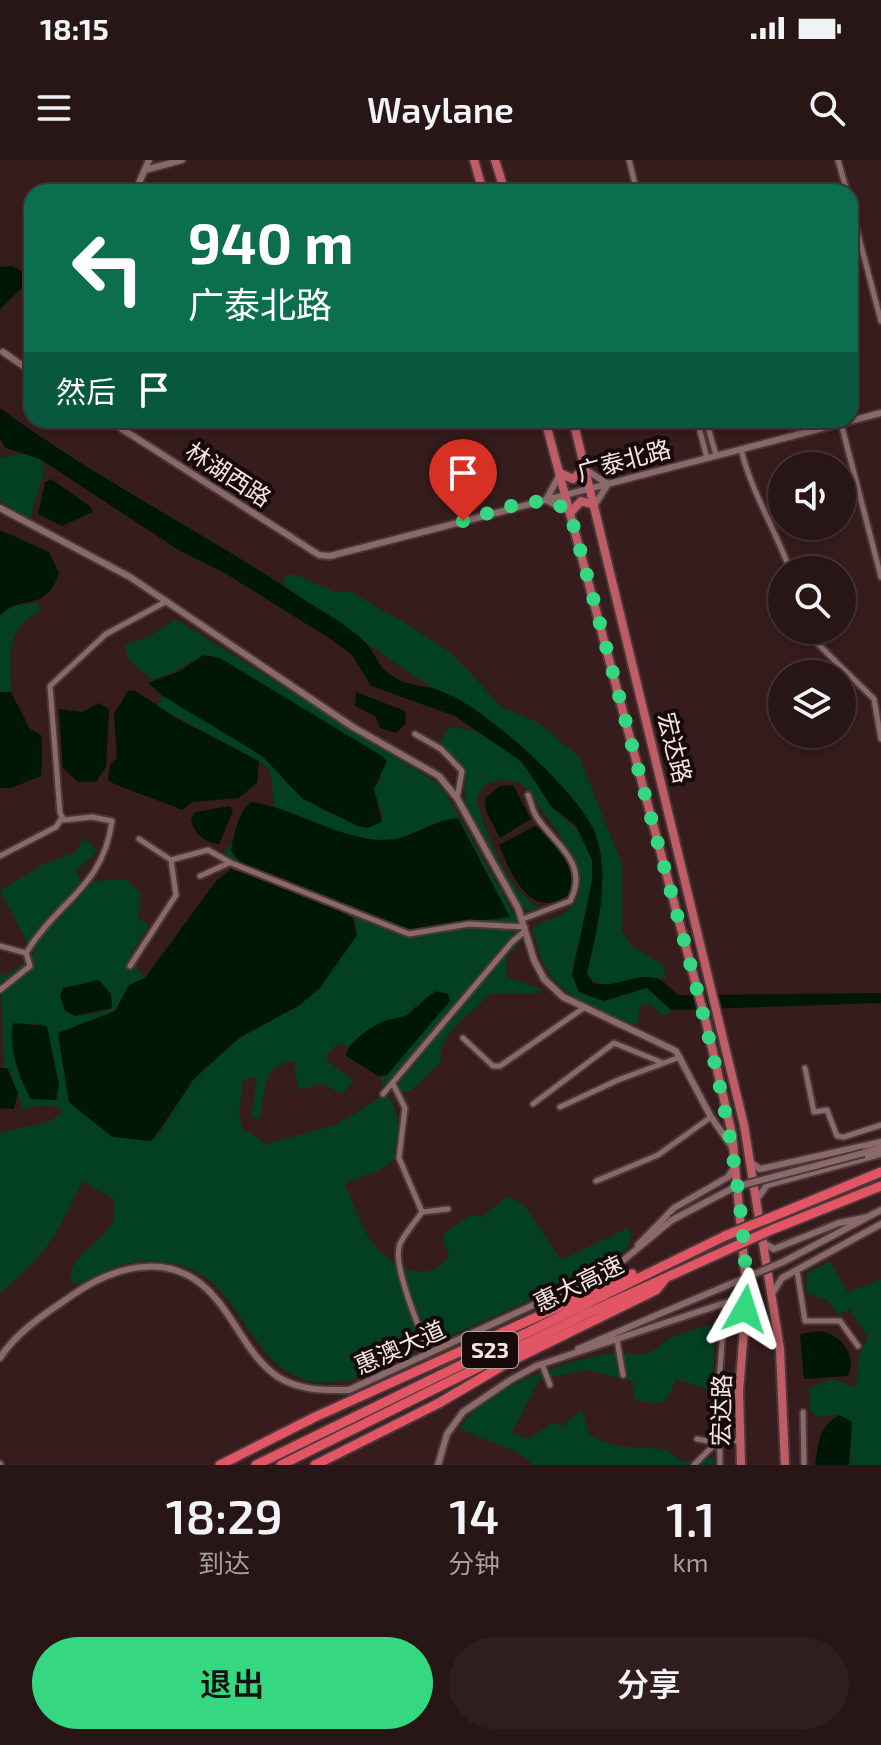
<!DOCTYPE html>
<html lang="zh">
<meta charset="utf-8">
<style>
body{margin:0;font-family:"Exo 2","Noto Sans SC",sans-serif;background:#301e1f;color:#f1f3f6;height:100vh;display:flex;flex-direction:column;font-size:30px;white-space:nowrap}
*{box-sizing:border-box;margin:0}
p{font-size:26px;color:#a59fa1}
.icon{flex:none;width:44px;height:44px;fill:none;stroke:currentColor;stroke-width:2;stroke-linecap:round;stroke-linejoin:round}
.map{position:relative;height:1305px;overflow:hidden}
.panel{display:flex;flex-direction:column;background:#281516;flex:1}
.panel>*{flex:none}
.guide{position:absolute;left:24px;top:24px;width:834px;height:244px;border-radius:24px;box-shadow:0 4px 12px #0003,0 0 0 2px #443435;background:#0b6e4f;color:#fff;overflow:hidden}
.controls{position:absolute;left:768px;top:292px;display:grid;gap:16px}
.controls a{display:grid;place-items:center;width:88px;height:88px;border-radius:50%;background:#281516;box-shadow:0 4px 12px #0003,0 0 0 2px #443435;font-size:40px}
.pin{position:absolute;display:grid;place-items:center;width:68px;height:68px;color:#fff;margin:-82px -34px;border-radius:50% 50% 50% 0;rotate:-45deg;box-shadow:0 0 8px #0007}
.pin .icon{rotate:45deg}
.me{position:absolute;width:88px;margin:-44px;rotate:6deg;stroke-linejoin:round;filter:drop-shadow(0 0 6px #0008)}
.turn{display:flex;align-items:center;gap:28px;height:168px;padding:0 32px;font-size:36px}
.turn .icon{width:104px;height:104px;stroke-width:2.5}
.turn b{display:block;font-size:56px;line-height:68px}
.then{display:flex;align-items:center;height:76px;padding:0 32px;background:#0003;gap:16px;font-size:30px}
.eta{display:flex;justify-content:space-evenly;align-items:center;height:136px;text-align:center}
.eta b{font-size:48px;font-weight:600;line-height:56px}
.action{display:flex;gap:16px;margin-top:auto;padding:16px 32px}
.action a{flex:1;height:92px;border-radius:48px;background:#35d881;color:#111;font-size:32px;font-weight:600;line-height:92px;text-align:center}
.action a+a{background:#301e1f;color:#f1f3f6}
.status{display:flex;justify-content:space-between;align-items:center;height:56px;padding:0 40px;background:#281516;direction:ltr}
.status svg{height:22px;fill:currentColor}
header{display:flex;justify-content:space-between;align-items:center;height:104px;padding:0 32px;background:#281516;font-size:36px;font-weight:600}
.map>svg:first-child{display:block}
.green{fill:#034021;fill-rule:evenodd}
.water{fill:#001707}
.lines{fill:none;stroke-linecap:round;stroke-linejoin:round}
.minor-casing{stroke:#4c3738;stroke-width:9}
.tertiary-casing{stroke:#4c3738;stroke-width:10}
.primary-casing{stroke:#4c3738;stroke-width:12}
.motorway-casing{stroke:#4c3738;stroke-width:13}
.minor{stroke:#896969;stroke-width:5}
.tertiary{stroke:#896969;stroke-width:6}
.primary{stroke:#be5d66;stroke-width:8}
.motorway{stroke:#e25564;stroke-width:9}
.tertiary-bridge-casing{stroke:#4c3738;stroke-width:10;stroke-linecap:butt}
.motorway-bridge-casing{stroke:#4c3738;stroke-width:13;stroke-linecap:butt}
.tertiary-bridge{stroke:#896969;stroke-width:6}
.motorway-bridge{stroke:#e25564;stroke-width:9}
.route{stroke:#35d881;stroke-width:14;stroke-dasharray:0 25.2}
.labels{text-anchor:middle;stroke-width:8;stroke-linejoin:round;paint-order:stroke}
.shield{fill:#160a0a;stroke:#b4a3a3;stroke-width:2}
.shield-label{font-size:22px;font-weight:bold;fill:#f7e4e4}
.street-label{font-size:24px;fill:#f7e4e4;stroke:#160a0a}
</style>
<div class="status"><b>18:15</b><svg viewBox="0 0 49 12"><path d="M0 12V9h3v3zM5 12V6h3v6zM10 12V3h3v9zM15 12V0h3v12zM26 1h20v11H26zM47 4h2v5h-2z"/></svg></div>
<header><svg class="icon" aria-label="menu" viewBox="0 0 24 24"><path d="M4 6h16M4 12h16M4 18h16"/></svg>Waylane<svg class="icon" aria-label="search" viewBox="0 0 24 24"><circle cx="10" cy="10" r="6"/><path d="M15 15l6 6"/></svg></header>
<div class="map">
<svg width="881" height="1305" viewBox="0 0 881 1305">
<rect width="100%" height="100%" fill="#361c1d"/>
<path class="green" d="M26 293 40 299 45 309 30 358 20 355 0 340V298Z
M288 415H297L335 432 350 431 408 465 450 492 502 547 539 563 579 597 622 704V771L632 786 663 805 666 817C657 820 649 817 640 818 620 820 601 834 587 814L602 720 600 696 556 622 521 585 466 546 417 518 285 427 283 420Z
M38 443 41 449C36 455 31 456 25 461 4 480 12 508 11 532H0V455L9 446Z
M176 459 442 626 516 758 517 788 507 794V817L542 829 539 833H490C472 856 438 869 441 902L412 930 395 934 382 925 381 917 387 915 417 843 406 856 382 862 348 887 340 883 327 894V901L354 921 342 934C312 917 327 926 298 929L294 901C258 906 269 931 259 959L251 957 257 920 251 917 243 921 239 955 242 968 266 984 335 965 387 934C398 951 407 984 392 1001 382 1012 358 1017 345 1024 353 1041 360 1067 372 1082 392 1106 425 1128 449 1096L443 1079 446 1071 472 1055 482 1057 507 1036 524 1045 561 1100 628 1068 632 1075 625 1091 566 1124 350 1221C338 1221 324 1224 313 1222 249 1209 243 1128 188 1108 165 1099 139 1099 115 1107 102 1112 86 1129 71 1122 66 1095 105 1082 113 1060 115 1054 114 1046 115 1040L82 1021C57 1076 47 1093 0 1133V973L49 962 64 951C52 942 37 945 23 949L10 911 4 908 0 812 5 816 34 795 0 731 42 705 76 692 83 678 98 690 76 711 81 722 127 719 140 732 139 759 149 765 129 798 145 818 129 825 115 851 58 873 69 942 112 976 160 973 193 919 239 878 300 845 356 775 355 753 230 701 224 691 232 683 234 698 411 769 473 760H503L422 668C380 697 317 666 274 647L271 611 259 601 157 546 163 536 262 596 274 605 287 624 322 650 368 668 383 657 374 629 380 622 382 596 211 495C195 495 175 516 151 519L128 499 125 485 150 476ZM99 820 112 848C89 858 57 861 63 828ZM19 863 41 864 56 940 31 939 11 874Z
M449 568C479 565 516 592 532 615 539 625 544 639 552 647 569 664 588 673 592 700 598 737 576 778 572 815L611 840 639 827 647 828 671 850 669 854 663 855C655 849 650 841 640 846L638 863 632 865C579 840 543 832 533 768 543 760 557 759 567 751 608 720 540 652 523 625 504 616 485 618 476 640 489 676 505 731 542 749L524 750 473 659 465 640 464 609 440 583Z
M830 1101 848 1133 881 1119V1305H849L852 1278 840 1255 817 1257 810 1250 809 1228 832 1219 856 1227 859 1195 868 1178 850 1149 839 1155 827 1140 806 1133 807 1113Z
M715 1164 713 1231 676 1219 666 1241 655 1244 634 1239 633 1221 585 1210 539 1220 512 1273 528 1279 553 1263 562 1266 582 1250 590 1276 615 1286 665 1289 682 1302 714 1297V1305H533C516 1285 482 1283 460 1267 487 1225 564 1202 612 1193 623 1191 632 1195 642 1194 651 1194 657 1188 663 1183 677 1172 699 1169 715 1164Z"/>
<path class="water" d="M12 106 25 113 28 122 0 149V107Z
M0 248C94 318 200 370 297 435 316 448 352 467 367 484 376 495 378 507 392 516 407 526 423 525 438 530 481 543 576 630 594 670 612 713 597 771 587 814L593 823C615 829 637 811 659 819 665 822 672 831 679 835L881 833V843L671 850 647 828 603 841 579 832 572 815 592 721V700L576 666 552 647 522 602 455 556 371 526 352 495 332 480 223 412 180 391 40 299 6 288 0 279Z
M51 319 91 347 93 352 62 366 38 354 45 322Z
M0 370 49 392 59 413C46 454 21 433 0 456Z
M203 495 220 498 382 596 387 601 374 629 382 662 368 668 358 666 303 639 262 596 163 536 148 523 180 511Z
M134 530 176 558 259 601 257 623 239 638 192 642 182 650C168 643 112 625 108 620L110 605 117 598 114 554 128 531Z
M0 532H11L30 569 41 575C43 584 42 607 41 616L11 628H0Z
M356 532 405 551 406 563 396 573 380 568 375 556 355 546Z
M99 543 109 549 106 607 96 622H78L63 608 59 549 82 552Z
M513 625 531 659 500 678 486 651 485 638 500 626Z
M251 642C296 648 335 678 382 680 411 681 430 660 458 658L510 757 411 769 398 767 240 702 231 691C234 675 238 652 251 642Z
M230 646 233 651 219 684C206 683 193 673 191 660L195 652Z
M535 666C553 671 579 715 570 732 567 737 560 740 554 742 525 750 508 707 499 685Z
M231 709 325 743 353 758 357 775 320 828 300 845 239 878 194 919 152 981 112 977 69 942 58 873 115 851 129 825 145 818 216 721Z
M99 820 111 834 112 848 75 856 65 851 60 835 63 828Z
M436 831 448 834 450 841 387 915 378 916 346 896C348 881 374 864 388 860 393 858 402 858 407 855 417 848 424 838 436 831Z
M13 863 47 866 59 925 56 940 31 939C18 916 9 889 13 863Z
M0 908H7L18 933 14 949 0 948Z
M819 1171C840 1173 858 1195 848 1216L804 1219 800 1174Z
M840 1255 852 1262 849 1305H815C818 1284 819 1265 840 1255Z"/>
<g class="lines">
<g class="minor-casing">
<path id="minor" d="M629 0 637 32
M838 0 847 32
M850 44 881 161
M697 260 707 298
M706 260 716 295
M841 263 881 417
M741 289C751 331 775 369 790 410
M813 470 819 485 874 539 881 579
M415 574 441 589 462 611 457 638
M0 696 56 667 62 658
M171 700 208 690 231 703 409 774 469 764 525 767
M200 716 229 703
M523 759 570 741C590 704 555 684 538 659 533 653 531 642 528 635
M0 786 26 793 30 806 0 830
M26 793C58 740 103 728 112 661L92 657 64 660 60 653 50 526 106 474 167 441
M130 806 176 735 171 700 139 679
M463 878 493 906H500L585 847
M805 908 814 952 827 950 837 976 844 977 881 965
M393 924 405 948 399 998 422 1052
M383 934 512 782 525 771
M533 944 614 883 663 903
M560 947 618 920 680 897
M596 1021 658 995 711 957
M797 1111 805 1161H840L858 1186
M617 1180 623 1215
M430 1193C421 1173 391 1103 400 1084 405 1073 415 1062 422 1052L448 1049
M542 1204 550 1225
M803 1252 804 1305
M697 1279 719 1283 740 1280
M694 1305 716 1283
M720 1305 719 1223 725 1143"/>
</g>
<g class="tertiary-casing">
<path id="tertiary" d="M145 10 182 0
M135 32 149 0
M3 192 32 212
M108 260 319 395 330 396 881 253
M586 310 608 324 594 346
M559 316 546 340 568 351
M0 348 130 417 353 567 439 616 457 638 518 748 534 800 544 819 563 837 676 891 711 957 732 987
M864 993 881 988
M750 1002 760 1009 881 982
M757 1039 767 1025 881 994
M836 1074 881 1050
M763 1083 774 1089 839 1063 868 1057
M638 1085 674 1048 728 1017 734 1008
M772 1134 782 1118 881 1064
M578 1189 664 1152
M0 1198C17 1171 48 1152 74 1134 120 1103 177 1090 217 1140 238 1165 250 1198 278 1217 301 1231 324 1230 349 1230L614 1108 672 1060
M0 1304V1305
M438 1305 447 1274 463 1252 509 1221 536 1206 728 1142 737 1143 745 1149"/>
</g>
<g class="primary-casing">
<path id="primary" d="M474 0 483 32
M495 0 505 32
M545 260 706 862 732 974 747 1133 739 1231 741 1305
M573 260 744 965 780 1189 785 1305
M560 313 573 319 585 308
M571 352 581 341 594 345"/>
</g>
<g class="motorway-casing">
<path id="motorway" d="M767 1059 881 1012
M771 1070 881 1026
M220 1305 315 1257 632 1114
M256 1305 725 1076
M281 1305 588 1153 729 1089
M315 1305 439 1243 507 1203 656 1130 664 1120"/>
</g>
<use href="#minor" class="minor"/>
<use href="#tertiary" class="tertiary"/>
<use href="#primary" class="primary"/>
<use href="#motorway" class="motorway"/>
<g class="tertiary-bridge-casing">
<path id="tertiary-bridge" d="M672 1060 735 1027 864 993
M664 1152 783 1102 836 1074"/>
</g>
<g class="motorway-bridge-casing">
<path id="motorway-bridge" d="M725 1076 767 1059
M729 1089 771 1070"/>
</g>
<use href="#tertiary-bridge" class="tertiary-bridge"/>
<use href="#motorway-bridge" class="motorway-bridge"/>
</g>
<g class="lines">
<path class="route" d="M463 361C494 353 544 327 570 353 603 472 633 591 665 710 705 858 747 1005 747 1160L745 1149"/>
</g>
<g class="labels">
<rect class="shield" x="462" y="1172" width="56" height="36" rx="6"/>
<g class="shield-label">
<text x="490" y="1198">S23</text>
</g>
<g class="street-label">
<text transform="translate(624 301) rotate(-15)" y="8">广泰北路</text>
<text transform="translate(228 315) rotate(33)" y="8">林湖西路</text>
<text transform="translate(674 588) rotate(76)" y="8">宏达路</text>
<text transform="translate(579 1124) rotate(-26)" y="8">惠大高速</text>
<text transform="translate(400 1188) rotate(-24)" y="8">惠澳大道</text>
<text transform="translate(722 1250) rotate(-89)" y="8">宏达路</text>
</g>
</g>
</svg>
<div class="controls">
<a><svg class="icon" aria-label="sound" viewBox="0 0 24 24"><path d="M4 9h4l5-4v14l-5-4H4zM17 9q2 3 0 6"/></svg></a>
<a><svg class="icon" aria-label="search" viewBox="0 0 24 24"><circle cx="10" cy="10" r="6"/><path d="M15 15l6 6"/></svg></a>
<a><svg class="icon" aria-label="layers" viewBox="0 0 24 24"><path d="M12 4l9 5-9 5-9-5zM3 14l9 5 9-5"/></svg></a>
</div>
<div class="pin" style="left:463px;top:361px;background:#d93025"><svg class="icon" aria-label="arrive" viewBox="0 0 24 24"><path d="M6 21V4h12l-3 4 3 4H6"/></svg></div>
<svg class="me" style="left:745px;top:1149px" viewBox="-20 -20 40 40"><path d="M0-17L14 15 0 8-14 15z" fill="#35d881" stroke="#fff" stroke-width="4"/></svg>
<div class="guide">
<div class="turn"><svg class="icon" aria-label="left" viewBox="0 0 24 24"><path d="M17 20v-9H6M10 6l-5 5 5 5"/></svg><div><b>940 m</b>广泰北路</div></div>
<div class="then">然后<svg class="icon" aria-label="arrive" viewBox="0 0 24 24"><path d="M6 21V4h12l-3 4 3 4H6"/></svg></div>
</div>
</div>
<section class="panel">
<div class="eta">
<div><b>18:29</b><p>到达</p></div>
<div><b>14</b><p>分钟</p></div>
<div><b>1.1</b><p>km</p></div>
</div>
<div class="action"><a>退出</a><a>分享</a></div>
</section>
